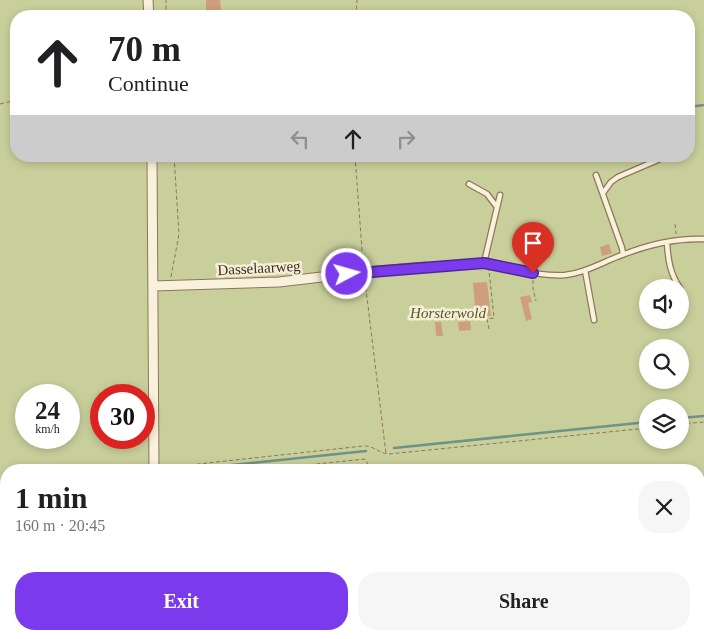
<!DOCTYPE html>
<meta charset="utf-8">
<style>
body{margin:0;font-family:"Times New Roman",serif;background:#f6f6f6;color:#202124;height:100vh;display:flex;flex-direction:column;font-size:19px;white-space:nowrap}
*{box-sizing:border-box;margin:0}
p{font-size:16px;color:#757577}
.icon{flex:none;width:28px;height:28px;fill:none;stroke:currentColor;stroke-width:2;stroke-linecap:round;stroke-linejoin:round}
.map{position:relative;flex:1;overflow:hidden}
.sheet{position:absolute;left:0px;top:464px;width:705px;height:176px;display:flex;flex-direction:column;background:#fff;border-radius:20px 20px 0 0;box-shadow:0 2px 8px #0003}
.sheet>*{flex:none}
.banner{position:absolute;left:10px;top:10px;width:685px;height:152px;border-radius:20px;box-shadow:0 2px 8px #0003;background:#fff;color:#202124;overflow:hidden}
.buttons{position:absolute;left:639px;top:279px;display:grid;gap:10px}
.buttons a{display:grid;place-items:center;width:50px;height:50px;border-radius:50%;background:#fff;box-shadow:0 2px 8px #0003;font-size:25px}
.speed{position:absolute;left:15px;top:384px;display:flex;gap:10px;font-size:25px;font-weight:700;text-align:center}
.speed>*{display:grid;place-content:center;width:65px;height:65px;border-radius:50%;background:#fff;box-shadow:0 2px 8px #0003;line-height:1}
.speed small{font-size:12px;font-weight:400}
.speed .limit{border:8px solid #d22;background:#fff;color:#111}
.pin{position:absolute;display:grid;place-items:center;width:42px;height:42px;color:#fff;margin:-51px -21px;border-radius:50% 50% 50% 0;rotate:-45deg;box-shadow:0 0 5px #0007}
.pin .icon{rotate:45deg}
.me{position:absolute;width:55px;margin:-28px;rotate:84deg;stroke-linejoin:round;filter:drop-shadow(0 0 4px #0008)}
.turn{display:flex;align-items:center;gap:18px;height:105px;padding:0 15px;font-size:22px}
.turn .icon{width:65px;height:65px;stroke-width:2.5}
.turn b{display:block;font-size:35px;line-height:42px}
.lanes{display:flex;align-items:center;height:48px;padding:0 15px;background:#0003;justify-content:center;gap:25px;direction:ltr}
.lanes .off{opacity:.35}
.round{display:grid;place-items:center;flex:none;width:52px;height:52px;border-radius:20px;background:#f6f6f6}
.overview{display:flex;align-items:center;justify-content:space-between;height:85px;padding:0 15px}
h1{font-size:30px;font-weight:800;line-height:38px}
.cta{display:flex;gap:10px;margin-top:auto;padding:10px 15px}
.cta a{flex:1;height:58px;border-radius:20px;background:#7c3aed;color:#fff;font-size:20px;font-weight:800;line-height:58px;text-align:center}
.cta a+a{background:#f6f6f6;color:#202124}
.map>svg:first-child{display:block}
.green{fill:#c9cf9b;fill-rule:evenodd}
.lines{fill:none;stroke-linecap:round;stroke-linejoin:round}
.stream{stroke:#6f938a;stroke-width:2.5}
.building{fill:#cf9f7d}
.lane-casing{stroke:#8d765c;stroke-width:7}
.street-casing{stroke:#8d765c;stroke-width:11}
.path{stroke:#8d765c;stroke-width:1;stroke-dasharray:4 2.5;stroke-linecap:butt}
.lane{stroke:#faf1dc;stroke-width:4.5}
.street{stroke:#faf1dc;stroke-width:9}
.route-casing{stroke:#51269a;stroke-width:12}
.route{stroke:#7c3aed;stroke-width:9}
.labels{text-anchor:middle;stroke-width:5;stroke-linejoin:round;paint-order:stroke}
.street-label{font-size:15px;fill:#3d2e20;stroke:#f7eed8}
.park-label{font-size:15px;font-style:italic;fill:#4d5a26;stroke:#f7eed8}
</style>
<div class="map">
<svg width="704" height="639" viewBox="0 0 704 639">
<rect width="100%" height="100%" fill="#f0e4c8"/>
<path class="green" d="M0 0H704V639H0ZM16 16H689V156H16ZM648 288H680V320H648ZM648 348H680V380H648ZM26 395H69V438H26ZM101 395H144V438H101ZM648 408H680V440H648ZM6 470H699V634H6Z"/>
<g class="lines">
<path class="stream" d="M689 107 704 105
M680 418 704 416
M394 448 648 422
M184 470 366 451
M0 490 6 489"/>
</g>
<path class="building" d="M206 0H220L221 11 206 12Z
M609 244 612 253 602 256 600 247Z
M487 282 491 316 476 318 473 283Z
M530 295 532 302 528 303 532 319 526 321 520 297Z
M470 321 471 330 459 331 458 322Z
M435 322H441L443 336H436Z"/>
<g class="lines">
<g class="lane-casing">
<path id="lane" d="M596 175 622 248 623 254
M469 184 487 194 497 207
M603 193 611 182 618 177 667 156
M667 243C668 259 670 274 680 288
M484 263 500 195
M425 267C444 266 468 261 486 264 512 267 538 277 565 275 585 273 603 262 622 255 647 245 677 238 704 239
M585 270 594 320
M226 634V639
M299 639 300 634"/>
</g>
<g class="street-casing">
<path id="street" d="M148 0 149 16
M152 156 154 470
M153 286 279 282 364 272 425 267"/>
</g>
<path class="path" d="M166 16V0
M356 16 357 0
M0 104 16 100
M355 156 363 263
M675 224 676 234
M171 277 179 234 174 156
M533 280V289L536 301
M365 281 386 454
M489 329 487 319 494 318 489 270
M680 424 704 422
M165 470 171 467 363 446C374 445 379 454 389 454L648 428
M258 470 365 459 367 462 368 470
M0 496H6
M0 522 6 533
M6 571 2 583 6 589
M699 596H704
M13 634 14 639
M79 634V639
M426 634V639
M51 639V634"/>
<use href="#lane" class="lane"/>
<use href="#street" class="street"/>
</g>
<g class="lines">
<g class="route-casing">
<path id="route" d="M347 274 484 263 533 273"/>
</g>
<use href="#route" class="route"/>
</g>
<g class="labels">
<g class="street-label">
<text transform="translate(259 268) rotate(-3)" y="5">Dasselaarweg</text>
</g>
<g class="park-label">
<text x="448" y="318">Horsterwold</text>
</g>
</g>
</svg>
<div class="buttons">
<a><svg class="icon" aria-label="sound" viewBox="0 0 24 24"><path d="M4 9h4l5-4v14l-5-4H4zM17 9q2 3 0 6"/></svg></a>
<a><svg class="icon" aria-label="search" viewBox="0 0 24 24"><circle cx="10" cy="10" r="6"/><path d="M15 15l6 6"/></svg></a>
<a><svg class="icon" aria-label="layers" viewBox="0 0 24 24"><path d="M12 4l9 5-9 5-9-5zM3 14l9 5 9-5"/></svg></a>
</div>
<div class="speed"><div>24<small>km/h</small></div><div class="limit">30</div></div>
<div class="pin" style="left:533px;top:273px;background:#d93025"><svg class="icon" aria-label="arrive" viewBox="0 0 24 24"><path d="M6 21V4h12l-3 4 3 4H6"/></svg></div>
<svg class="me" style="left:347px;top:274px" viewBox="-20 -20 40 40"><circle r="17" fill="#7c3aed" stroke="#fff" stroke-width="3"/><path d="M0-11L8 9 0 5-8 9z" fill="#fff"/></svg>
<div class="banner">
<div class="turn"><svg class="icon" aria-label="ahead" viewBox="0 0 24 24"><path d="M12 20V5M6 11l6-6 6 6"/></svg><div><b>70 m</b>Continue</div></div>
<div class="lanes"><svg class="icon off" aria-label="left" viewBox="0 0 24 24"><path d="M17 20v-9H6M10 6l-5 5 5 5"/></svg><svg class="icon" aria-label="ahead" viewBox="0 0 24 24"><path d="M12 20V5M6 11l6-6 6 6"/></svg><svg class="icon off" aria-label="right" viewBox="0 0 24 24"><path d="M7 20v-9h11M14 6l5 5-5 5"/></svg></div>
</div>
<section class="sheet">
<div class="overview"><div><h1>1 min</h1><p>160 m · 20:45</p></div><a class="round"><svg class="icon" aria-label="close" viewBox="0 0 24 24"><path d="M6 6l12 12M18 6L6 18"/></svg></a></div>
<div class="cta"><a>Exit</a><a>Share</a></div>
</section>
</div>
